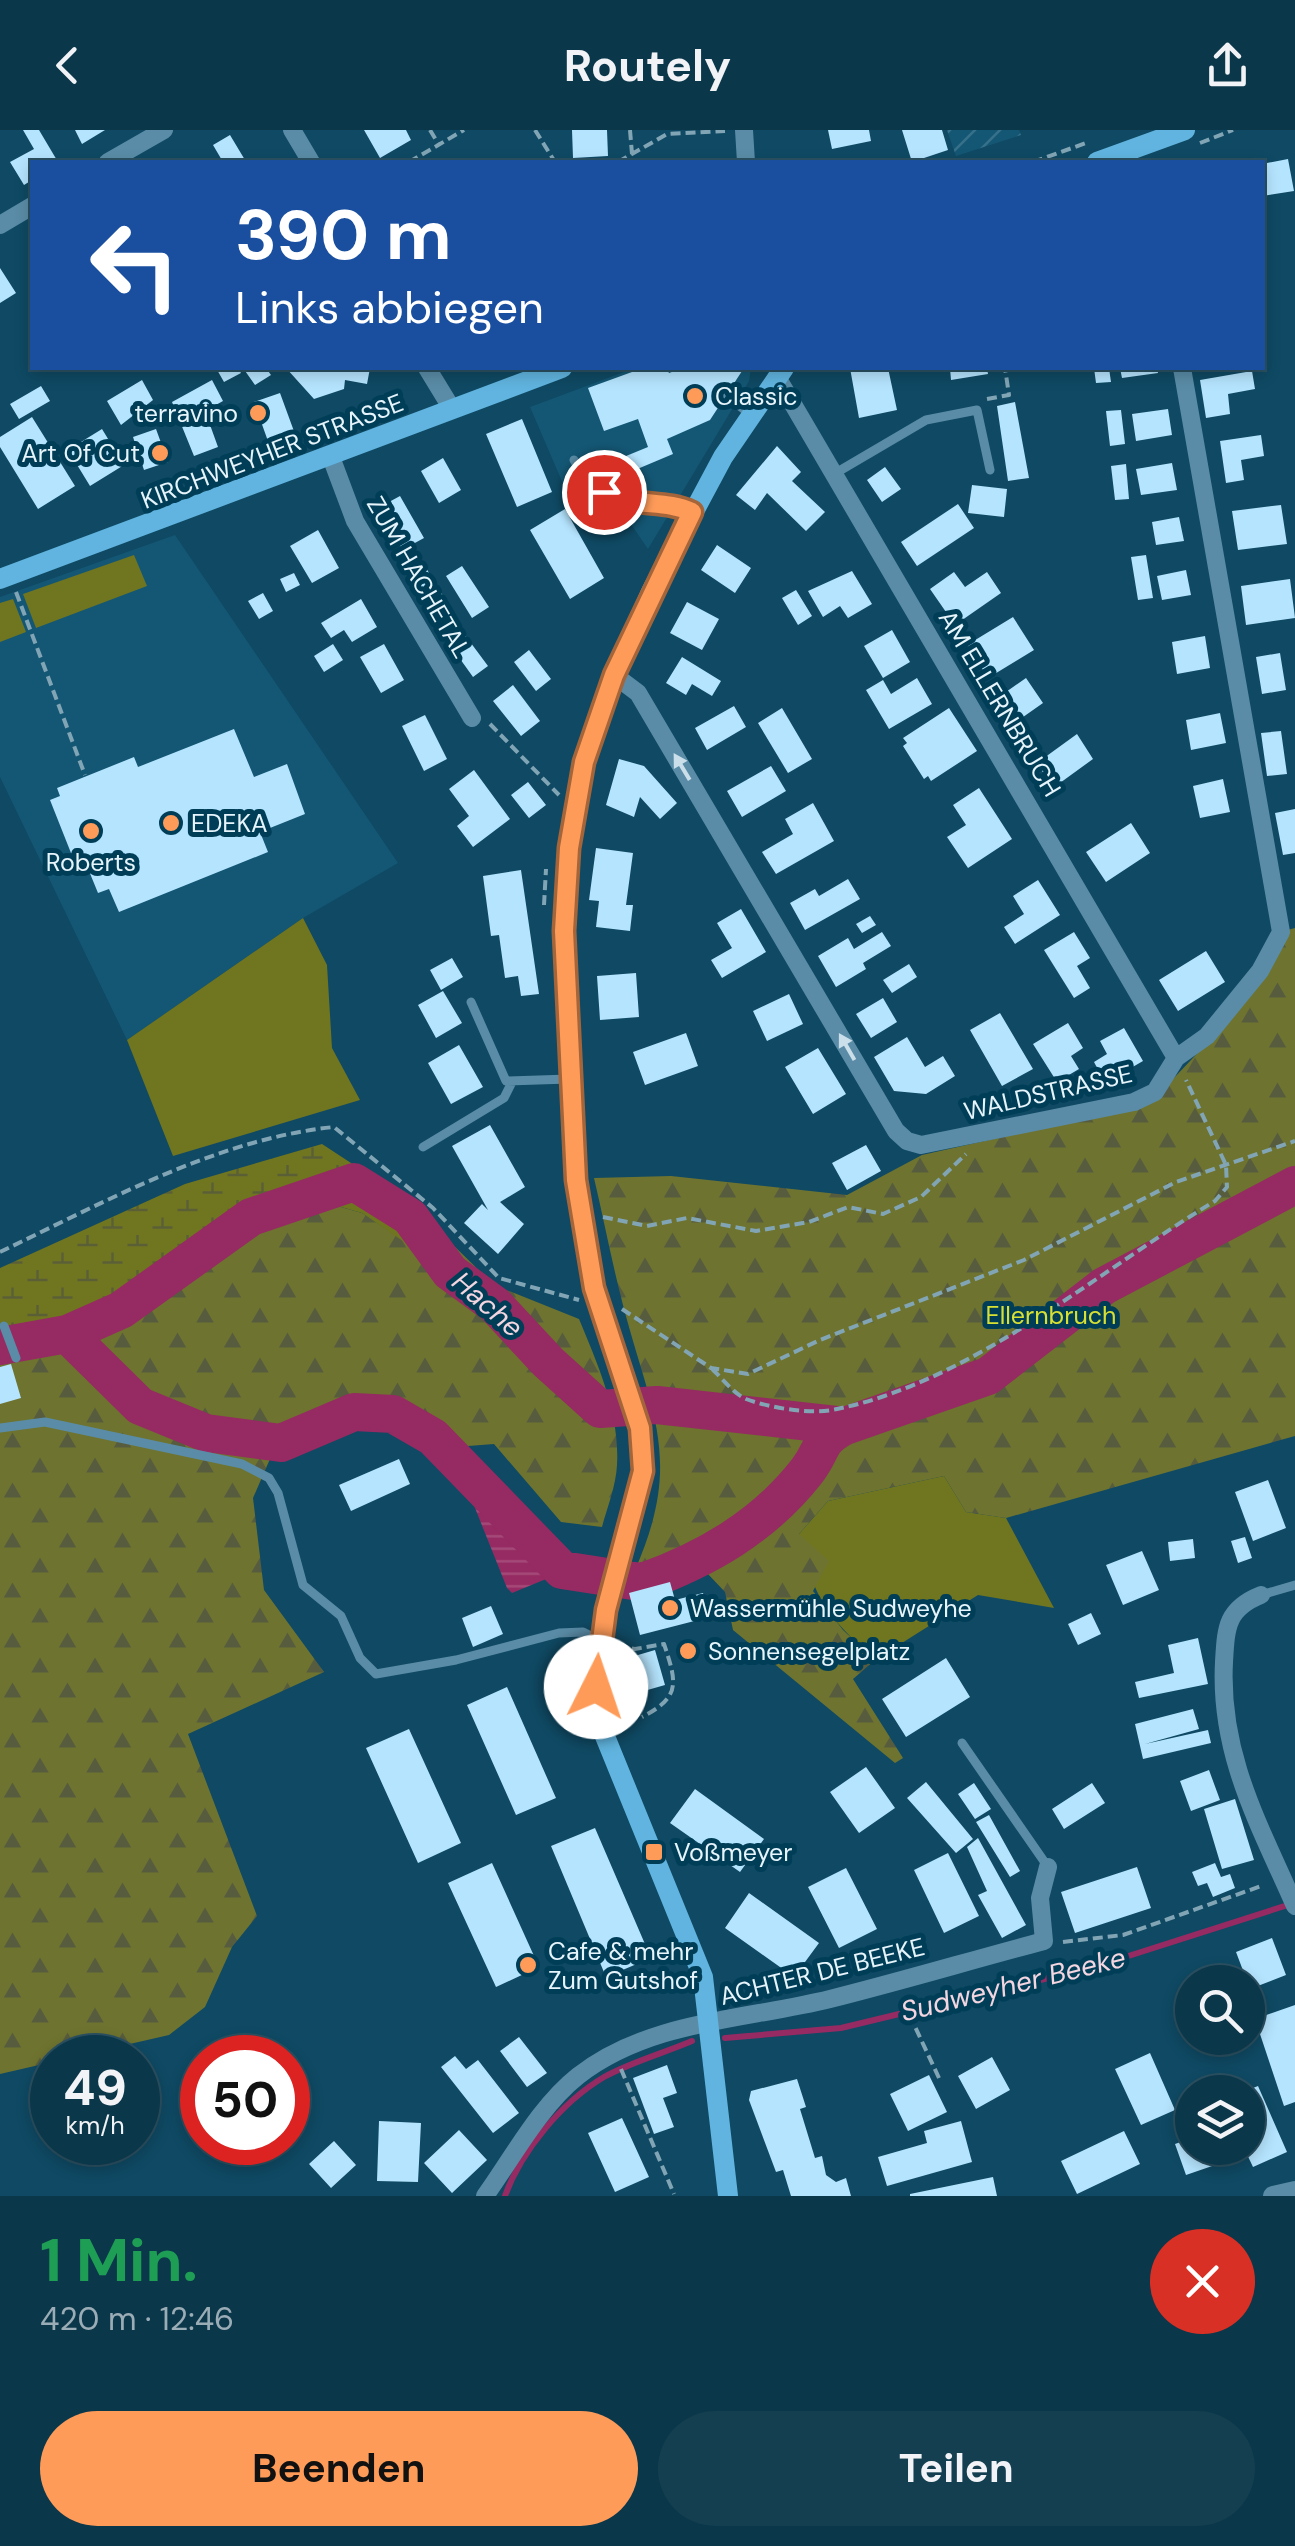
<!DOCTYPE html>
<html lang="de">
<meta charset="utf-8">
<style>
body{margin:0;font-family:"DM Sans",sans-serif;background:#143f51;color:#f1f3f6;height:100vh;display:flex;flex-direction:column;font-size:38px;white-space:nowrap}
*{box-sizing:border-box;margin:0}
p{font-size:32px;color:#9aacb5}
.icon{flex:none;width:55px;height:55px;fill:none;stroke:currentColor;stroke-width:2;stroke-linecap:round;stroke-linejoin:round}
.map{position:relative;height:2066px;overflow:hidden}
.drawer{display:flex;flex-direction:column;background:#0b374a;flex:1}
.drawer>*{flex:none}
.top-card{position:absolute;left:30px;top:30px;width:1235px;height:210px;border-radius:0px;box-shadow:0 5px 15px #0003,0 0 0 2px #2b5162;background:#1a4fa0;color:#fff;overflow:hidden}
.fabs{position:absolute;left:1175px;top:1835px;display:grid;gap:20px}
.fabs a{display:grid;place-items:center;width:90px;height:90px;border-radius:50%;background:#0b374a;box-shadow:0 5px 15px #0003,0 0 0 2px #2b5162;font-size:50px}
.speed{position:absolute;left:30px;top:1905px;display:flex;gap:20px;font-size:50px;font-weight:700;text-align:center}
.speed>*{display:grid;place-content:center;width:130px;height:130px;border-radius:50%;background:#0b374a;box-shadow:0 5px 15px #0003,0 0 0 2px #2b5162;line-height:1}
.speed small{font-size:25px;font-weight:400}
.speed .limit{border:15px solid #d22;background:#fff;color:#111}
.pin{position:absolute;display:grid;place-items:center;width:85px;height:85px;color:#fff;margin:-42px;border:5px solid #fff;border-radius:50%;box-shadow:0 2px 10px #0007}
.me{position:absolute;width:110px;margin:-55px;rotate:4deg;stroke-linejoin:round;filter:drop-shadow(0 0 8px #0008)}
.turn{display:flex;align-items:center;gap:35px;height:210px;padding:0 40px;font-size:45px}
.turn .icon{width:130px;height:130px;stroke-width:2.5}
.turn b{display:block;font-size:70px;line-height:85px}
.round{display:grid;place-items:center;flex:none;width:105px;height:105px;border-radius:52px;background:#143f51}
.headline{display:flex;align-items:center;justify-content:space-between;height:170px;padding:0 40px}
h1{font-size:60px;font-weight:700;line-height:75px;color:#1e9e55}
.button{display:flex;gap:20px;margin-top:auto;padding:20px 40px}
.button a{flex:1;height:115px;border-radius:60px;background:#fe9b59;color:#111;font-size:40px;font-weight:700;line-height:115px;text-align:center}
.button a+a{background:#143f51;color:#f1f3f6}
header{display:flex;justify-content:space-between;align-items:center;height:130px;padding:0 40px;background:#0b374a;font-size:45px;font-weight:700}
.map>svg:first-child{display:block}
.built{fill:#145774}
.industrial{fill:url(#industrial-furrows)}
.green{fill:#707520}
.forest{fill:url(#forest-firs)}
.wetland{fill:url(#wetland-marsh)}
.water{fill:url(#water-rules)}
.lines{fill:none;stroke-linecap:round;stroke-linejoin:round}
.stream{stroke:#952b62;stroke-width:6}
.river{stroke:#952b62;stroke-width:38}
.building{fill:#b5e4fe}
.path{stroke:#82a5b5;stroke-width:4;stroke-dasharray:10 5;stroke-linecap:butt}
.service{stroke:#5a8ca7;stroke-width:9}
.minor{stroke:#5a8ca7;stroke-width:18}
.tertiary{stroke:#5a8ca7;stroke-width:20}
.secondary{stroke:#60b4df;stroke-width:20}
.oneway{fill:#cadfea}
.route-casing{stroke:#a5653a;stroke-width:25}
.route{stroke:#fe9b59;stroke-width:18}
.poi-dot{fill:#fe9b59;stroke:#003e58;stroke-width:4}
.labels{text-anchor:middle;stroke-width:10;stroke-linejoin:round;paint-order:stroke}
.poi-label{font-size:25px;fill:#e6f4fb;stroke:#003e58;text-anchor:start}
.street-label{font-size:25px;fill:#e6f4fb;stroke:#003e58}
.park-label{font-size:25px;fill:#d7e033;stroke:#003e58}
.water-label{font-size:28px;font-style:italic;fill:#f4d6e1;stroke:#003e58}
</style>
<header><svg class="icon" aria-label="back" viewBox="0 0 24 24"><path d="M15 5l-7 7 7 7"/></svg>Routely<svg class="icon" aria-label="share" viewBox="0 0 24 24"><path d="M12 15V3M7 8l5-5 5 5M5 13v7h14v-7"/></svg></header>
<div class="map">
<svg width="1295" height="2066" viewBox="0 0 1295 2066">
<defs>
<pattern id="industrial-furrows" width="10" height="10" patternUnits="userSpaceOnUse" patternTransform="scale(2.5)"><rect width="10" height="10" fill="#145774"/><path d="M-1 1l2-2M0 10L10 0M9 11l2-2" fill="none" stroke="#367089"/></pattern>
<pattern id="forest-firs" width="22" height="20" patternUnits="userSpaceOnUse" patternTransform="scale(2.5)"><rect width="22" height="20" fill="#6e732f"/><path d="M5 1l3.5 6h-7zM16 11l3.5 6h-7z" fill="#575c3e"/></pattern>
<pattern id="wetland-marsh" width="20" height="14" patternUnits="userSpaceOnUse" patternTransform="scale(2.5)"><rect width="20" height="14" fill="#707520"/><path d="M1 5h8M5 5V1M11 12h8M15 12V8" fill="none" stroke="#5a5f36"/></pattern>
<pattern id="water-rules" width="6" height="5" patternUnits="userSpaceOnUse" patternTransform="scale(2.5)"><rect width="6" height="5" fill="#952b62"/><path d="M0 2.5h6" fill="none" stroke="#a44a79"/></pattern>
</defs>
<rect width="100%" height="100%" fill="#0f4963"/>
<path class="built" d="M635 238H751L749 251 648 419 622 381 587 366 567 363 530 277Z
M175 405 398 733 303 788 127 910 0 647V467Z"/>
<path class="industrial" d="M947 0H1019L1021 5 956 26Z"/>
<path class="green" d="M134 425 147 456 36 498 23 464Z
M13 469 26 502 0 512V473Z
M303 788 327 835 332 918 360 970 173 1026 127 910Z
M944 1346 966 1382 1006 1388 1054 1478 978 1465 875 1530C825 1483 815 1471 799 1404L828 1371Z"/>
<path class="forest" d="M1295 798V1306L1006 1388 966 1382 944 1346 828 1371 799 1404 829 1431 813 1461 843 1500 875 1530 853 1549 903 1628 895 1633 733 1500 725 1462 689 1424 649 1440H635C684 1329 651 1283 623 1175 612 1133 604 1090 594 1048L671 1046 847 1065 922 1025 1137 977 1173 949 1210 910 1287 800Z
M313 1069 362 1083 413 1117 406 1069 494 1155 579 1189C598 1235 620 1284 617 1335 616 1356 607 1378 602 1397L561 1392 494 1314 455 1317 384 1272 336 1278 273 1322 253 1368 264 1460 324 1542 188 1604 257 1786 232 1817 205 1877 169 1905 73 1927 52 1928V1932L0 1944V1231L124 1183 254 1092Z"/>
<path class="wetland" d="M322 1014 406 1069 413 1118 362 1083 313 1069 254 1092 124 1183 0 1231V1138L185 1054Z"/>
<path class="water" d="M496 1363 559 1414 569 1433 551 1447 512 1463 507 1458 473 1373Z"/>
<g class="lines">
<path class="stream" d="M725 1908 841 1898 1094 1837 1291 1774
M505 2066C521 2021 562 1972 604 1947 631 1932 664 1923 692 1911"/>
<path class="river" d="M67 1204 140 1276 206 1303 281 1313 354 1282 393 1284 433 1307 562 1440 633 1451 643 1452C707 1429 764 1396 807 1341 824 1319 817 1310 845 1296
M0 1216 67 1204 121 1180 251 1087 354 1052 410 1087 450 1142 495 1175 548 1232 600 1279 657 1275 845 1296 988 1246 1104 1156 1295 1055"/>
</g>
<path class="building" d="M23 0H39L58 32H32V50L24 55 10 32 34 19Z
M75 0H105L82 14Z
M364 0H406L411 10 380 28Z
M572 0H607L608 26 573 28Z
M828 0H869L871 11 832 19Z
M902 0H942L948 20 912 32Z
M230 5 245 30 241 32H223L213 15Z
M1288 29 1294 61 1262 66V34Z
M0 138 16 163 0 173Z
M216 238H238L241 243 224 252Z
M243 238H266L271 245 255 255Z
M286 238H370L367 254 345 250 344 259 314 269Z
M643 238H666L669 243 683 238H744L710 290 667 309 673 324 616 348 609 333 648 317 638 289 604 301 588 258Z
M850 238H888L897 280 859 288Z
M950 238H987L988 244 951 250Z
M1094 238H1109L1111 252 1096 253Z
M1120 238H1157L1158 243 1122 248Z
M1252 241 1255 259 1228 264 1230 284 1206 288 1200 250Z
M142 250 153 270 121 295 107 271Z
M212 250 223 271 205 281 218 317 194 326 172 272Z
M41 256 50 271 19 289 10 274Z
M280 263 295 304 269 314 254 272Z
M1015 272 1029 348 1008 351 997 276Z
M1168 279 1172 305 1136 311 1132 284Z
M1121 280 1125 314 1110 316 1106 281Z
M32 287 75 356 38 379 0 317V307Z
M522 289 552 362 517 377 486 304Z
M102 299 124 335 90 356 68 320Z
M156 299 168 332 144 340 133 307Z
M1261 305 1264 326 1241 330 1244 350 1226 353 1220 311Z
M777 316 801 342 792 351 825 382 806 401 767 363 755 380 736 365Z
M443 328 461 360 439 373 421 341Z
M1172 333 1177 360 1141 365 1136 339Z
M1126 334 1129 369 1115 370 1111 336Z
M885 337 901 359 882 372 867 350Z
M972 355 1007 359 1004 387 968 383Z
M400 366 424 408 402 420 378 378Z
M958 374 974 398 917 436 901 412Z
M1281 375 1287 414 1238 420 1232 381Z
M565 379 604 448 570 469 530 400Z
M1179 387 1184 411 1156 415 1152 392Z
M318 400 339 438 312 453 290 416Z
M717 415 751 438 735 463 701 440Z
M1146 425 1153 468 1138 470 1131 427Z
M462 436 489 477 472 488 446 446Z
M426 438 451 479 432 490 407 450Z
M1186 440 1191 465 1162 470 1157 446Z
M852 441 872 474 848 488 840 476 823 487 808 461Z
M954 442 965 457 987 442 1001 463 955 495 930 459Z
M294 443 300 455 286 462 280 449Z
M1290 449 1295 488 1246 495 1241 456Z
M796 460 812 486 798 495 782 468Z
M263 463 273 481 259 489 248 471Z
M361 469 377 497 352 512 344 500 331 508 321 493Z
M687 472 719 489 702 520 670 503Z
M1013 487 1034 520 988 548 967 515Z
M892 500 910 532 883 548 864 516Z
M462 501 488 536 473 547 448 512Z
M1205 506 1210 538 1177 544 1172 512Z
M333 514 343 530 324 542 314 526Z
M384 514 404 550 381 563 360 527Z
M529 520 551 549 536 561 514 532Z
M1280 523 1286 560 1262 564 1256 527Z
M682 527 721 551 712 566 692 554 686 565 666 553Z
M917 548 932 574 889 599 866 560 883 550 891 564Z
M1026 548 1043 573 1013 594 996 569Z
M513 555 540 591 521 606 493 571Z
M734 576 746 597 707 620 695 598Z
M782 578 812 629 788 643 758 593Z
M949 578 977 621 931 651 928 646 924 649 903 616 907 613 903 608Z
M1220 583 1226 613 1191 620 1186 590Z
M425 585 447 629 424 641 402 596Z
M234 599 254 647 287 634 305 684 260 702 268 722 119 782 109 759 98 763 80 719 71 723 50 670 60 666 57 658 134 627 138 637Z
M1281 601 1287 644 1267 646 1261 603Z
M1077 604 1093 629 1053 658 1037 633Z
M619 629 644 636 677 673 660 689 640 667 634 687 606 675Z
M771 636 786 661 742 687 727 661Z
M474 640 510 689 473 717 457 696 469 686 449 659Z
M1223 649 1230 682 1200 688 1193 656Z
M528 652 546 675 529 688 511 665Z
M979 658 1012 709 968 738 947 707 966 695 953 675Z
M813 673 834 711 776 744 762 722 793 704 785 689Z
M1295 679V723L1283 725 1275 683Z
M1131 693 1150 723 1106 752 1086 722Z
M596 718 633 723 626 775H633L630 801 596 797 599 771 589 770Z
M521 740 539 864 521 866 518 846 505 848 499 805 491 806 483 746Z
M848 749 860 769 805 800 790 773 815 759 819 766Z
M1038 750 1060 785 1015 814 1004 797 1024 784 1013 766Z
M741 779 766 822 722 848 711 830 732 818 717 793Z
M870 786 876 795 862 803 856 794Z
M882 802 891 816 863 833 866 839 836 857 818 826 848 808 854 819Z
M1074 802 1090 828 1077 836 1090 858 1074 868 1044 820Z
M1206 821 1225 852 1178 881 1159 850Z
M452 828 463 847 441 860 430 840Z
M909 834 917 847 892 863 883 850Z
M636 843 639 887 600 890 597 846Z
M443 861 462 893 436 908 418 875Z
M789 864 803 894 767 911 753 881Z
M883 868 897 892 871 908 856 884Z
M1000 883 1033 939 1002 956 970 900Z
M1068 893 1083 918 1071 926 1079 939 1057 952 1033 914Z
M1124 898 1143 931 1105 953 1094 932 1107 924 1100 911Z
M686 903 698 936 645 955 633 922Z
M907 907 925 937 943 926 955 946 926 964 894 961 874 927Z
M459 915 483 957 451 974 428 933Z
M818 918 846 964 813 984 785 937Z
M490 995 525 1057 500 1072 524 1094 498 1124 464 1093 482 1074 488 1080 452 1016Z
M866 1015 881 1041 847 1060 832 1033Z
M11 1234 21 1268 0 1274V1237Z
M399 1329 410 1354 351 1381 339 1355Z
M1268 1350 1286 1398 1253 1411 1235 1362Z
M1245 1407 1252 1428 1238 1433 1231 1411Z
M1193 1409 1195 1428 1170 1431 1168 1412Z
M1142 1421 1159 1460 1123 1475 1106 1435Z
M670 1452 675 1470 703 1463 710 1487 640 1505 629 1463Z
M491 1476 503 1504 473 1517 462 1488Z
M1091 1483 1101 1504 1078 1515 1068 1494Z
M1198 1508 1208 1554 1139 1568 1135 1552 1174 1543 1168 1515Z
M655 1520 665 1555 630 1565 621 1530Z
M946 1528 970 1567 906 1607 882 1569Z
M507 1557 556 1668 516 1685 467 1575Z
M1193 1579 1199 1599 1145 1614 1208 1600 1211 1613 1143 1629 1135 1594Z
M409 1599 461 1713 418 1733 366 1618Z
M866 1637 895 1678 859 1703 830 1662Z
M1209 1640 1220 1670 1191 1681 1180 1651Z
M926 1652 973 1709 956 1723 907 1668Z
M974 1653 991 1679 975 1689 958 1664Z
M1092 1653 1105 1673 1064 1699 1052 1679Z
M695 1659 764 1709 740 1742 670 1693Z
M1235 1669 1254 1730 1222 1739 1204 1679Z
M989 1685 1020 1741 1010 1747 976 1692Z
M595 1698 651 1828 606 1847 551 1716Z
M978 1708 1026 1795 1002 1808 978 1765 987 1761 967 1717Z
M948 1723 979 1786 944 1803 914 1740Z
M492 1733 539 1837 496 1857 448 1753Z
M1215 1733 1221 1747 1230 1744 1235 1758 1213 1767 1207 1753 1198 1756 1192 1742Z
M1137 1737 1151 1778 1075 1803 1061 1762Z
M846 1738 877 1799 839 1818 808 1757Z
M749 1763 819 1813 794 1847 725 1798Z
M1272 1808 1286 1845 1250 1859 1236 1822Z
M1295 1875V1972L1284 1976 1255 1889Z
M519 1907 547 1943 527 1957 500 1921Z
M1150 1923 1175 1980 1141 1995 1115 1939Z
M455 1926 466 1939 478 1930 519 1983 493 2003 441 1937Z
M992 1927 1010 1960 976 1979 958 1946Z
M667 1935 677 1963 663 1968 674 1997 654 2004 633 1948Z
M929 1945 947 1982 908 2001 890 1964Z
M797 1949 806 1977 800 1979 815 2028 822 2026 826 2045 836 2052 846 2048 851 2066H791L783 2040 776 2042 749 1970 751 1961Z
M1258 1956 1287 2022 1253 2037 1244 2018 1248 1960Z
M622 1988 649 2047 615 2062 588 2003Z
M379 1991 421 1993 418 2052 377 2051Z
M961 1991 972 2032 887 2056 878 2027 927 2013 924 2001Z
M459 2000 487 2030 452 2063 424 2033Z
M1124 2001 1140 2034 1077 2064 1061 2031Z
M1192 2008V2018H1212L1218 2034 1186 2045 1175 2014Z
M334 2011 356 2035 331 2058 309 2034Z
M993 2047 997 2066H910V2064Z"/>
<g class="lines">
<path class="path" d="M430 0 439 15
M535 0 555 32
M630 0 632 24
M1200 13 1233 0
M409 32 464 0
M618 32 667 4 725 1
M1033 32 1086 13
M987 269 1009 265 1005 238
M16 462 85 645
M490 594 559 665
M544 775 546 739
M603 1087 647 1096 687 1088 756 1101 809 1092 848 1077 883 1084 921 1067 966 1024
M0 1122C105 1072 217 1009 334 997L433 1078 499 1148 579 1170
M622 1179 711 1238 748 1244 820 1210 1024 1130 1176 1052 1295 1011
M712 1239C722 1248 734 1264 746 1269 770 1278 812 1285 837 1279 973 1251 1097 1142 1215 1071L1227 1057 1226 1035 1186 950
M617 1516 635 1519 664 1514C677 1553 681 1567 642 1587
M1063 1812 1123 1805 1264 1755
M903 1871 939 1948
M621 1939 674 2064"/>
<path class="service" d="M726 266 752 285
M574 330C604 388 646 361 693 381
M834 344 926 290 977 280 990 340
M471 872 506 951 569 949
M423 1017 504 968 512 952
M4 1196 16 1228
M0 1298 45 1292 242 1334 269 1348 278 1363 303 1455 341 1486 360 1528 376 1544 456 1530 559 1503 583 1502 597 1509
M1261 1465 1295 1455
M962 1613 1048 1737"/>
<path class="minor" d="M292 0 311 32
M744 0 746 32
M108 32 164 0
M0 95 32 76
M427 238 452 279
M777 247 1176 928
M331 327 355 391 472 588
M614 545 638 563 896 1001 907 1011 921 1015 1134 972 1155 962 1176 928 1207 906 1260 841 1281 802 1182 238
M1261 1465C1226 1479 1226 1498 1224 1532 1219 1624 1259 1694 1295 1776
M485 2066C513 2027 540 1976 578 1946 650 1890 745 1890 830 1869 902 1851 972 1830 1044 1811L1040 1768 1048 1737"/>
<path class="tertiary" d="M1273 2066 1295 2061"/>
<path class="secondary" d="M1097 32 1185 0
M0 449 562 238
M728 2066 703 1847 602 1599 596 1557 599 1510 643 1341 640 1298 594 1158 576 1050 564 801 571 699 584 632 614 545 651 462 723 327 784 238"/>
</g>
<defs><path id="oneway-solid" d="M-6-.8H1V-3.2L6.5 0L1 3.2V.8H-6Z" transform="scale(2.5)"/></defs>
<g class="oneway">
<use href="#oneway-solid" transform="translate(682 637) rotate(-121)"/>
<use href="#oneway-solid" transform="translate(847 917) rotate(-120)"/>
</g>
<g class="lines">
<g class="route-casing">
<path id="route" d="M596 1557 606 1480 643 1341 640 1298 594 1158 576 1050 564 801 569 718 584 632 614 545 692 382C664 369 633 378 604 362"/>
</g>
<use href="#route" class="route"/>
</g>
<g class="poi-dot">
<circle cx="695" cy="266" r="10"/>
<circle cx="258" cy="283" r="10"/>
<circle cx="160" cy="323" r="10"/>
<circle cx="171" cy="693" r="10"/>
<circle cx="91" cy="701" r="10"/>
<circle cx="670" cy="1478" r="10"/>
<circle cx="688" cy="1521" r="10"/>
<rect x="644" y="1712" width="20" height="20" rx="5"/>
<circle cx="528" cy="1835" r="10"/>
</g>
<g class="labels">
<g class="poi-label">
<text x="715" y="275">Classic</text>
<text x="238" y="292" text-anchor="end">terravino</text>
<text x="140" y="332" text-anchor="end">Art Of Cut</text>
<text x="191" y="702">EDEKA</text>
<text x="91" y="741" text-anchor="middle">Roberts</text>
<text x="690" y="1487">Wassermühle Sudweyhe</text>
<text x="708" y="1530">Sonnensegelplatz</text>
<text x="674" y="1731">Voßmeyer</text>
<text x="548" y="1830">Cafe &amp; mehr<tspan x="548" dy="29">Zum Gutshof</tspan></text>
</g>
<g class="street-label">
<text transform="translate(272 321) rotate(-21)" y="9">KIRCHWEYHER STRASSE</text>
<text transform="translate(419 447) rotate(60)" y="9">ZUM HACHETAL</text>
<text transform="translate(1000 573) rotate(59)" y="9">AM ELLERNBRUCH</text>
<text transform="translate(1048 962) rotate(-13)" y="9">WALDSTRASSE</text>
<text transform="translate(822 1841) rotate(-14)" y="9">ACHTER DE BEEKE</text>
</g>
<g class="park-label">
<text x="1051" y="1194">Ellernbruch</text>
</g>
<g class="water-label">
<text transform="translate(488 1174) rotate(41)" y="10">Hache</text>
<text transform="translate(1013 1854) rotate(-14)" y="10">Sudweyher Beeke</text>
</g>
</g>
</svg>
<div class="fabs">
<a><svg class="icon" aria-label="search" viewBox="0 0 24 24"><circle cx="10" cy="10" r="6"/><path d="M15 15l6 6"/></svg></a>
<a><svg class="icon" aria-label="layers" viewBox="0 0 24 24"><path d="M12 4l9 5-9 5-9-5zM3 14l9 5 9-5"/></svg></a>
</div>
<div class="speed"><div>49<small>km/h</small></div><div class="limit">50</div></div>
<div class="pin" style="left:604px;top:362px;background:#d93025"><svg class="icon" aria-label="arrive" viewBox="0 0 24 24"><path d="M6 21V4h12l-3 4 3 4H6"/></svg></div>
<svg class="me" style="left:596px;top:1557px" viewBox="-20 -20 40 40"><circle r="19" fill="#fff"/><path d="M0-13L10 11 0 6-10 11z" fill="#fe9b59"/></svg>
<div class="top-card">
<div class="turn"><svg class="icon" aria-label="left" viewBox="0 0 24 24"><path d="M17 20v-9H6M10 6l-5 5 5 5"/></svg><div><b>390 m</b>Links abbiegen</div></div>
</div>
</div>
<section class="drawer">
<div class="headline"><div><h1>1 Min.</h1><p>420 m · 12:46</p></div><a class="round" style="background:#d93025;color:#fff"><svg class="icon" aria-label="close" viewBox="0 0 24 24"><path d="M6 6l12 12M18 6L6 18"/></svg></a></div>
<div class="button"><a>Beenden</a><a>Teilen</a></div>
</section>
